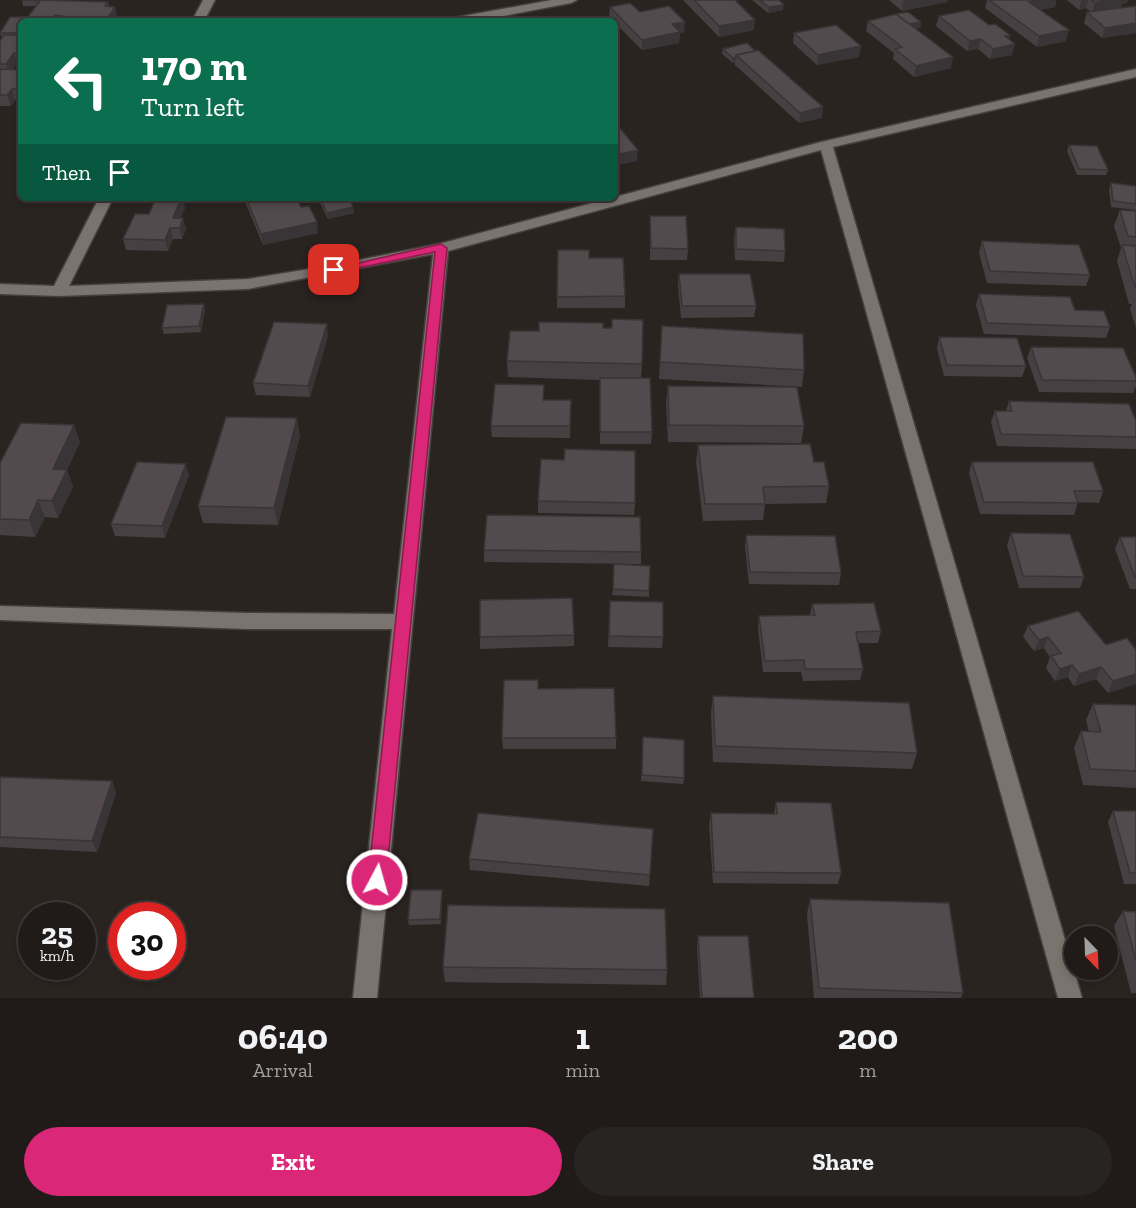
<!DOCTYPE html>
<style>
body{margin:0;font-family:"Zilla Slab",serif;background:#282422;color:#f1f3f6;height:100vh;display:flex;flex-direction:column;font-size:22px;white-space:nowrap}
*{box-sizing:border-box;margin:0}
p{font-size:20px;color:#a2a1a2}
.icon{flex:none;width:33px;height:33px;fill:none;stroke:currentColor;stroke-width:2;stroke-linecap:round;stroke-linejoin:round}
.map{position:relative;height:998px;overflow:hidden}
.side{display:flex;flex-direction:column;background:#201b19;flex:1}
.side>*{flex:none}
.top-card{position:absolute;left:18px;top:18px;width:600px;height:183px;border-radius:9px;box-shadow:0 3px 9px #0003,0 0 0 2px #3d3938;background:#0b6e4f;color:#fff;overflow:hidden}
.needle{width:39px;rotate:157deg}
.tools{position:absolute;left:1064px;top:926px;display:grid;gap:12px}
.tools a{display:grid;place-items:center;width:54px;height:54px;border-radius:50%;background:#201b19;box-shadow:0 3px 9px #0003,0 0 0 2px #3d3938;font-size:30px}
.speed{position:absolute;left:18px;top:902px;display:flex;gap:12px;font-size:30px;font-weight:700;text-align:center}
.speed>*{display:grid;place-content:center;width:78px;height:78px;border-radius:50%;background:#201b19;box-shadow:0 3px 9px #0003,0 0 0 2px #3d3938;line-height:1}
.speed small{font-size:15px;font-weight:400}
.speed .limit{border:9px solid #d22;background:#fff;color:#111}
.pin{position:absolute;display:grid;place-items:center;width:51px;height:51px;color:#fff;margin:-26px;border-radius:12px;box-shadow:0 3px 9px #0006}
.me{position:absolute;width:66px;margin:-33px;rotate:6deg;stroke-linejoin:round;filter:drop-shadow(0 0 4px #0008)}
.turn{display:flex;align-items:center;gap:21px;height:126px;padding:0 24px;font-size:27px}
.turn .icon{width:78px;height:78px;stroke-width:2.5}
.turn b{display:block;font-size:42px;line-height:51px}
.then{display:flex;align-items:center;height:57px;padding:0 24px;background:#0003;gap:12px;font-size:22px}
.eta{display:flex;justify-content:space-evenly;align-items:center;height:102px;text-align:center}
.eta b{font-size:36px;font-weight:700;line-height:42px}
.primary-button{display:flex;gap:12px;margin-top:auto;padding:12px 24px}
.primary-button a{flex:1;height:69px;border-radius:36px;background:#db2777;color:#fff;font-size:24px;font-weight:700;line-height:69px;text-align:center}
.primary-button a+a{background:#282422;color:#f1f3f6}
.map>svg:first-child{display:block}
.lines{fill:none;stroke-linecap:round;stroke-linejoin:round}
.street-casing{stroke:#45403d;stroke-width:3}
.street{fill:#7a736e;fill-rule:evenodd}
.wall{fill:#474042}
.shaded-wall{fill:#393436}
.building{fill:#524a4d;stroke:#393436;stroke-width:1.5}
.route{fill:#db2777;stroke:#8e194d;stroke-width:1.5}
</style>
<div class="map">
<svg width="1136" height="998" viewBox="0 0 1136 998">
<rect width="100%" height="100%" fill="#2a2421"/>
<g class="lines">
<g class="street-casing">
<path id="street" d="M203 0H215L204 21H192Z
M552 0H577L571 3 477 21H452L458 17Z
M1136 69V77L833 147 1082 998H1058L821 150 448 251 377 998H353L392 629H247L0 620V606L247 613 394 614 433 254 248 289 59 296 0 294V284L54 286 99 198H113L69 286 248 279 334 265 439 244 821 142Z"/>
</g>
<use href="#street" class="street"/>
</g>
<path class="wall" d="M22 0 108 2 109 6 115 7 117 17 115 21H21V63H17L13 70H21V106H19L17 100H15L11 106H0V41L2 38 0 33 10 17H28L36 6H23Z
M683 0H735L754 30 719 37Z
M752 0H779L783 10 768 13Z
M889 0H948L947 2 902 11Z
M987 0H1056L1055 7 1040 10 1066 41 1037 47 985 8Z
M1067 0H1128L1127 3 1122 4 1121 8 1136 6V33L1102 38 1084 23 1087 12H1091L1086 8 1079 10Z
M610 7 640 12 684 32 680 33 679 43 642 50 615 23V21H613L609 17Z
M939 16 1009 40 1012 55 990 59 978 49 967 51 936 26Z
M868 21 921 22 920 28H914L951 68 914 77 893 59 894 53 866 31Z
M794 33 861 46 859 57 817 65 793 43Z
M747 43 823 107 822 118 799 123 735 65V63H733L722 54 723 49Z
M1069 145 1108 170 1106 175H1077L1067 151Z
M1111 183 1136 186V210L1111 207 1109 189Z
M156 198H182L185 208 180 218 186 229 182 239H173L168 251 126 250 123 239 149 214Z
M245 198H297L301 207 318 233 263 245 246 204Z
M319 198H349L353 207 354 213 328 219 319 201Z
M1120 210 1136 211V328L1130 309 1132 304H1129L1117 261 1121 248 1114 226Z
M650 216 688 249 687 260H650Z
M736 227 785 251 784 262 735 260 734 238Z
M982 241 1090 275 1086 286 987 283 979 253Z
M558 250 589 258 625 296V308H557Z
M679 274 756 306 754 317 681 318 678 285Z
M979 294 1075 310 1110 327 1106 338 984 334 976 305Z
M205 309 201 332 164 334 162 328Z
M662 326 804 370 802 387 659 379Z
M603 328H612L642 364 641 378 652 432 651 444H600V380L508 377 507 361 539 331Z
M328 336 310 397 256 395 253 383Z
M939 337 1026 366 1022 377 944 376 937 349Z
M1031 347 1136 377V386L1133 393 1039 392 1027 358Z
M668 386 804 426 801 443 668 442 666 402Z
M544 400H571L570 438 492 437 491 426Z
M1009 401 1136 437V449L997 446 991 422 995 411H1006Z
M300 435 278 525 203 523 198 506Z
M80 442 67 470 73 487 58 518 45 517 35 537 0 535V463Z
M698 445 814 462 829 486 826 503 765 504 763 520 703 521 696 462Z
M564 460 635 503 634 515 538 513V501Z
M972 462 1103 491 1099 503 1078 502 1074 515 980 514 969 473Z
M189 475 165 538 115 536 111 524Z
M1011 533 1084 577 1080 588H1019L1007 545Z
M746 535 841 573 839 585 749 584 745 547Z
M1120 537H1136V589H1130L1115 549Z
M484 550 641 552V564L484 562Z
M613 589 649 591V597L612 595Z
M610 601 663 637 662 648 608 647Z
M812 604 881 631 878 643H858L863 669 860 680 803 681 801 672H763L758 628 759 616 810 615Z
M1028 626 1106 645 1136 650V684L1108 693 1096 679 1074 686 1068 677 1055 681 1046 668 1050 657 1044 648 1034 651 1023 637Z
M574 635V646L480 649V637Z
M538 689 616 738V749H503L502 738Z
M713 696 917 753 912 769 713 762 711 713Z
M1093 704 1136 705V788L1083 785 1074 748 1081 731 1089 732 1086 720Z
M643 737 684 778 683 784 641 781Z
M0 777 112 781 116 793 97 852 0 847Z
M776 802 841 873 838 884 713 883 709 824 711 813 774 814Z
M1113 811H1136V884H1124L1108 822Z
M653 829 649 886 470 870 469 859Z
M442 895 441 924 409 925 408 920Z
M810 899 963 993 961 998H814L807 914Z
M1123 911 1136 912V993H1131L1114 926Z
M698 936 754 998H700L697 947Z
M443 967 667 970 666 985 445 982Z"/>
<path class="shaded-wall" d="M906 0H948L947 2 902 11 903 1Z
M1041 0H1056L1055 7 1027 12 1029 2Z
M1081 0H1088L1086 8 1079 10Z
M1110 0H1128L1127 3 1122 4 1121 8 1092 13 1095 3Z
M784 5 783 10 768 13 769 7Z
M115 7 117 17 115 21H108L107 19Z
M755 20 754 30 719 37V26Z
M685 22 684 32 680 33 679 43 642 50V40L672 24Z
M921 22 920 28 907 30 908 25Z
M1136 23V33L1102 38 1105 28Z
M1069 30 1066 41 1037 47 1039 36Z
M1010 35 1008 46 1015 44 1012 55 990 59 993 49 1005 36Z
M981 39 978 49 967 51 970 41Z
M861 46 859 57 817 65 818 55Z
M14 53 17 63 10 75 6 64Z
M736 57 735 63H733V58Z
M953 57 951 68 914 77 916 66Z
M12 89 15 100 11 106 7 95Z
M823 107 822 118 799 123 800 113Z
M638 150 637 161 615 166V155Z
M181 198H182L185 208 176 229 173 218Z
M353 207 354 213 328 219 327 213Z
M183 218 186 229 182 239 180 228Z
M317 222 318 233 263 245 261 234Z
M170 228 173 239 168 251 165 240Z
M204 304 205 309 201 332 199 326Z
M327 324 328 336 310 397 308 386Z
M297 418 300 435 278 525 274 508Z
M74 425 80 442 65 473 67 470 73 487 58 518 52 501 53 469Z
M186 464 189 475 165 538 162 526Z
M38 500 45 517 35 537 29 520Z
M1048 637 1044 648 1034 651 1039 640Z
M1072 665 1068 677 1055 681 1060 669Z
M1101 667 1096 679 1074 686 1079 674Z
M1136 674V684L1108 693 1113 681Z
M112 781 116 793 97 852 92 841Z
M442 890V895L441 924 440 919Z"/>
<path class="building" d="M22 0H41L40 1Z
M41 0 108 2 105 6 115 7 107 19 93 18 92 21H59L63 16 55 15 52 19 27 18Z
M694 0H735L755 20 719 26Z
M759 0H779L784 5 769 7Z
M989 0H1041L1029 2 1069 30 1039 36Z
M1091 0H1110L1095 3Z
M630 3 640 12 669 6 685 22 672 24 680 32 642 40 610 7Z
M1136 6V23L1105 28 1087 12Z
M969 10 989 25 995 24 1010 35 1005 36 1015 44 993 49 981 39 970 41 939 16Z
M908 12 921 22 909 24 896 14Z
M896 14 953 57 916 66 895 49 902 47 868 21Z
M10 17H28V21H21L20 33H0Z
M836 25 861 46 818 55 794 33Z
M4 35H21V53H14L6 64H0V41Z
M747 43 755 51 736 55V57L733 58 723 49Z
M758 50 823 107 800 113 736 55Z
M1 69 21 70V95H16L20 89H12L7 95H0V71Z
M615 122 638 150 615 155Z
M1069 145 1097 146 1108 170 1079 169Z
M1111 183 1136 186V204L1113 201Z
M156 198H181L173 218H183L180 228H170L165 240 123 239 135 214H149Z
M246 198H297L301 207 309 206 317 222 261 234Z
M320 198H349L353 207 327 213Z
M1120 210 1136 211V237L1128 236Z
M650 216H686L688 249 651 248Z
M736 227 784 229 785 251 736 249Z
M982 241 1079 245 1090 275 990 271Z
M1122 245 1136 246V287H1135Z
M558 250H589V258H623L625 296 557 297Z
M679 274H750L756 306H682Z
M979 294 1070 297 1075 310 1104 311 1110 327 987 323Z
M204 304 199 326 162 328 167 305Z
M612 319 643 320 642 364 507 361 510 331H539V322L603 323V328H612Z
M274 322 327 324 308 386 253 383Z
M662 326 803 334 804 370 660 362Z
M939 337 1017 338 1026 366 947 365Z
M1031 347 1123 348 1136 377V381L1042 380Z
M600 378H650L652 432H600Z
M495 384 544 385 543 400H571L570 426H491Z
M668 386 797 387 804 426 669 425Z
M1009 401 1129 404 1136 421V437L1001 434 995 411H1012Z
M226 417 297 418 274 508 198 506Z
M21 423 74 425 53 469 67 470 52 501 38 500 29 520 0 519V463Z
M810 444 814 462H824L829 486 763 487 765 504H705L698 445Z
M565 449 635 451V503L538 501 541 459 564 460Z
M137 462 186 464 162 526 111 524Z
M972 462H1093L1103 491H1074L1078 503 984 502Z
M487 515 640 517 641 552 484 550Z
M1011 533 1070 534 1084 577 1023 576Z
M746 535 835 536 841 573 750 572Z
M1120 537H1136V577H1135Z
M614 564 650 566 649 591 613 589Z
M572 598 574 635 480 637V600Z
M610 601 663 602V637L609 636Z
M874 603 881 631 856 632 863 669H805L804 660 765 661 759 616 815 615 812 604Z
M1078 611 1106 645 1127 638 1136 650V674L1113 681 1101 667 1079 674 1072 665 1060 669 1051 656 1061 653 1048 637 1039 640 1028 626Z
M504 680H538V689L614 688 616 738H502Z
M713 696 909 703 917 753 715 746Z
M1093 704 1136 705V771L1090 769 1081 731 1101 732Z
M643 737 684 740V778L642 775Z
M0 777 112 781 92 841 0 837Z
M776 802 831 803 841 873 714 872 711 813 777 814Z
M1113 811H1136V873H1130Z
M478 813 653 829 650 875 469 859Z
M411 890H442L440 919 408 920Z
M810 899 949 903 963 993 819 988Z
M448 905 665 909 667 970 443 967Z
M1123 911 1136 912V961Z
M698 936H748L754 998H702Z"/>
<path class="route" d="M441 244 447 248 386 880 383 886 377 888 371 886 368 880 435 252 334 273 328 270Z"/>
</svg>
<div class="tools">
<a><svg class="needle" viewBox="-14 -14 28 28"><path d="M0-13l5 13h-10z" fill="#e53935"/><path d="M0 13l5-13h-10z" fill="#a2a1a2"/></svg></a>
</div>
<div class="speed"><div>25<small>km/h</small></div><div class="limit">30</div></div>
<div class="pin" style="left:334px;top:270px;background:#d93025"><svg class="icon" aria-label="arrive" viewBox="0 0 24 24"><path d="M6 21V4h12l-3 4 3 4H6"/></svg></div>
<svg class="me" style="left:377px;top:880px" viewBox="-20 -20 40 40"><circle r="17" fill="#db2777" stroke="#fff" stroke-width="3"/><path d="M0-11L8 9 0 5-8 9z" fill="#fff"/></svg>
<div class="top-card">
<div class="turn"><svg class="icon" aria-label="left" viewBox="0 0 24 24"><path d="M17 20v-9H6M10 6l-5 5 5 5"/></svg><div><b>170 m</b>Turn left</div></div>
<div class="then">Then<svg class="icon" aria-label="arrive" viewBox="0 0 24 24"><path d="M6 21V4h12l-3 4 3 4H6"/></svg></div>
</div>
</div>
<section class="side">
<div class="eta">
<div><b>06:40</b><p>Arrival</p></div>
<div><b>1</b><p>min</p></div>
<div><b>200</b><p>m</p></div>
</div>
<div class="primary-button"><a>Exit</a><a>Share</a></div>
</section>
